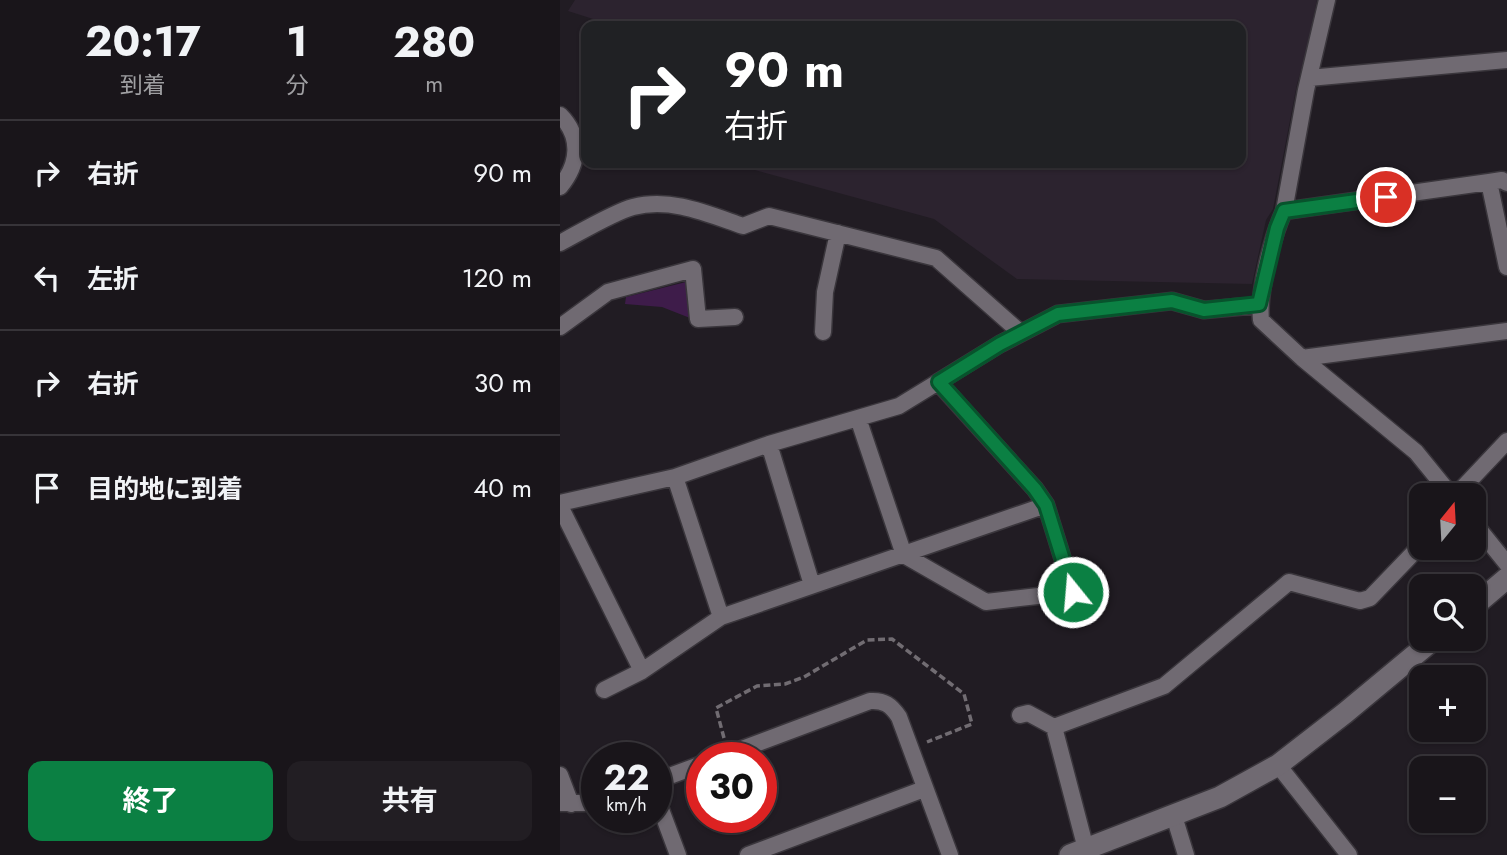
<!DOCTYPE html>
<html lang="ja">
<meta charset="utf-8">
<style>
body{margin:0;font-family:Jost,"Noto Sans JP",sans-serif;background:#221e23;color:#f1f3f6;height:100vh;display:flex;flex-direction:column;font-size:26px;white-space:nowrap}
*{box-sizing:border-box;margin:0}
p{font-size:23px;color:#9f9fa2}
.icon{flex:none;width:38px;height:38px;fill:none;stroke:currentColor;stroke-width:2;stroke-linecap:round;stroke-linejoin:round}
.map{position:relative;flex:1;overflow:hidden}
.sheet{display:flex;flex-direction:column;background:#19151a;width:560px}
.sheet>*{flex:none}
.hud{position:absolute;left:21px;top:21px;width:665px;height:147px;border-radius:14px;box-shadow:0 2px 5px #0004,0 0 0 2px #373439;background:#202124;color:#fff;overflow:hidden}
.needle{width:46px;rotate:18deg}
.fabs{position:absolute;left:849px;top:483px;display:grid;gap:14px}
.fabs a{display:grid;place-items:center;width:77px;height:77px;border-radius:14px;background:#19151a;box-shadow:0 2px 5px #0004,0 0 0 2px #373439;font-size:35px}
.speed{position:absolute;left:21px;top:742px;display:flex;gap:14px;font-size:35px;font-weight:700;text-align:center}
.speed>*{display:grid;place-content:center;width:91px;height:91px;border-radius:50%;background:#19151a;box-shadow:0 2px 5px #0004,0 0 0 2px #373439;line-height:1}
.speed small{font-size:18px;font-weight:400}
.speed .limit{border:10px solid #d22;background:#fff;color:#111}
.pin{position:absolute;display:grid;place-items:center;width:60px;height:60px;color:#fff;margin:-30px;border:4px solid #fff;border-radius:50%;box-shadow:0 2px 7px #0007}
.me{position:absolute;width:77px;margin:-38px;rotate:343deg;stroke-linejoin:round;filter:drop-shadow(0 0 5px #0008)}
.turn{display:flex;align-items:center;gap:24px;height:147px;padding:0 28px;font-size:32px}
.turn .icon{width:91px;height:91px;stroke-width:2.5}
.turn b{display:block;font-size:49px;line-height:60px}
.eta{display:flex;justify-content:space-evenly;align-items:center;height:119px;text-align:center}
.eta b{font-size:42px;font-weight:700;line-height:49px}
.primary-button{display:flex;gap:14px;margin-top:auto;padding:14px 28px}
.primary-button a{flex:1;height:80px;border-radius:14px;background:#0b8043;color:#fff;font-size:28px;font-weight:700;line-height:80px;text-align:center}
.primary-button a+a{background:#221e23;color:#f1f3f6}
ul{padding:0;list-style:none}
li{display:flex;align-items:center;gap:21px;height:105px;padding:0 28px;border-top:2px solid #373439}
li div{flex:1}
li b{display:block;font-size:26px}
li em{font-style:normal}
main{display:flex;flex:1;min-height:0}
.map>svg:first-child{display:block}
.built{fill:#2c232f}
.green{fill:#3e1c4a}
.lines{fill:none;stroke-linecap:round;stroke-linejoin:round}
.street-casing{stroke:#3a363c;stroke-width:19}
.secondary-casing{stroke:#3a363c;stroke-width:24}
.path{stroke:#716c72;stroke-width:3.5;stroke-dasharray:7 3.5;stroke-linecap:butt}
.street{stroke:#706a72;stroke-width:16}
.secondary{stroke:#706a72;stroke-width:21}
.route-casing{stroke:#07532c;stroke-width:18}
.route{stroke:#0b8043;stroke-width:12}
</style>
<main>
<section class="sheet">
<div class="eta">
<div><b>20:17</b><p>到着</p></div>
<div><b>1</b><p>分</p></div>
<div><b>280</b><p>m</p></div>
</div>
<ul>
<li><svg class="icon" aria-label="right" viewBox="0 0 24 24"><path d="M7 20v-9h11M14 6l5 5-5 5"/></svg><div><b>右折</b></div><em>90 m</em></li>
<li><svg class="icon" aria-label="left" viewBox="0 0 24 24"><path d="M17 20v-9H6M10 6l-5 5 5 5"/></svg><div><b>左折</b></div><em>120 m</em></li>
<li><svg class="icon" aria-label="right" viewBox="0 0 24 24"><path d="M7 20v-9h11M14 6l5 5-5 5"/></svg><div><b>右折</b></div><em>30 m</em></li>
<li><svg class="icon" aria-label="arrive" viewBox="0 0 24 24"><path d="M6 21V4h12l-3 4 3 4H6"/></svg><div><b>目的地に到着</b></div><em>40 m</em></li>
</ul>
<div class="primary-button"><a>終了</a><a>共有</a></div>
</section>
<div class="map">
<svg width="947" height="855" viewBox="0 0 947 855">
<rect width="100%" height="100%" fill="#211c23"/>
<path class="built" d="M15 0H757L747 50 737 84 713 209 706 220 692 284 457 279 374 219 169 163H681V26H55L8 11Z"/>
<path class="green" d="M126 282 130 318 102 307 65 304 66 297Z"/>
<g class="lines">
<g class="street-casing">
<path id="street" d="M767 0 746 90 724 211C712 238 698 291 701 320L742 358 856 452 891 495
M749 78 947 60
M0 115C22 137 19 164 0 187
M929 182 947 267
M724 211 929 182 942 180 947 183
M0 243C19 233 54 212 73 207 111 197 148 214 183 226L209 216 376 258 461 333
M0 327 48 292 133 269 138 319 175 317
M263 332 265 292 278 233
M742 358 947 331
M298 418 344 555 426 602 513 592 486 505 475 489 378 382
M209 444 252 585
M115 477 161 617
M896 495 947 441
M0 503 115 477 209 444 339 406 440 344 498 314 612 301 644 310 699 305
M0 506 82 671 161 617 486 505
M914 523 947 564
M44 690 82 671
M460 715 468 713 494 727
M158 758 310 701C324 700 331 705 339 717L390 855
M718 765 789 855
M0 775 11 804
M96 781 142 764
M96 796 118 855
M0 803H29L37 800
M614 816 626 855
M526 849 494 727 604 686 729 582 800 601 810 598 861 545
M188 855 364 789"/>
</g>
<g class="secondary-casing">
<path id="secondary" d="M914 606 947 578
M510 855 660 797 718 765 785 713 874 639"/>
</g>
<path class="path" d="M164 738 156 708 197 686 225 684 244 677 307 640 332 639 404 694 412 724 367 742"/>
<use href="#street" class="street"/>
<use href="#secondary" class="secondary"/>
</g>
<g class="lines">
<g class="route-casing">
<path id="route" d="M513 592 486 505 475 489 379 382 440 344 498 314 612 301 644 310 699 304 717 228 724 211 826 197"/>
</g>
<use href="#route" class="route"/>
</g>
</svg>
<div class="fabs">
<a><svg class="needle" viewBox="-14 -14 28 28"><path d="M0-13l5 13h-10z" fill="#e53935"/><path d="M0 13l5-13h-10z" fill="#9f9fa2"/></svg></a>
<a><svg class="icon" aria-label="search" viewBox="0 0 24 24"><circle cx="10" cy="10" r="6"/><path d="M15 15l6 6"/></svg></a>
<a>+</a>
<a>−</a>
</div>
<div class="speed"><div>22<small>km/h</small></div><div class="limit">30</div></div>
<div class="pin" style="left:826px;top:197px;background:#d93025"><svg class="icon" aria-label="arrive" viewBox="0 0 24 24"><path d="M6 21V4h12l-3 4 3 4H6"/></svg></div>
<svg class="me" style="left:513px;top:592px" viewBox="-20 -20 40 40"><circle r="17" fill="#0b8043" stroke="#fff" stroke-width="3"/><path d="M0-11L8 9 0 5-8 9z" fill="#fff"/></svg>
<div class="hud">
<div class="turn"><svg class="icon" aria-label="right" viewBox="0 0 24 24"><path d="M7 20v-9h11M14 6l5 5-5 5"/></svg><div><b>90 m</b>右折</div></div>
</div>
</div>
</main>
